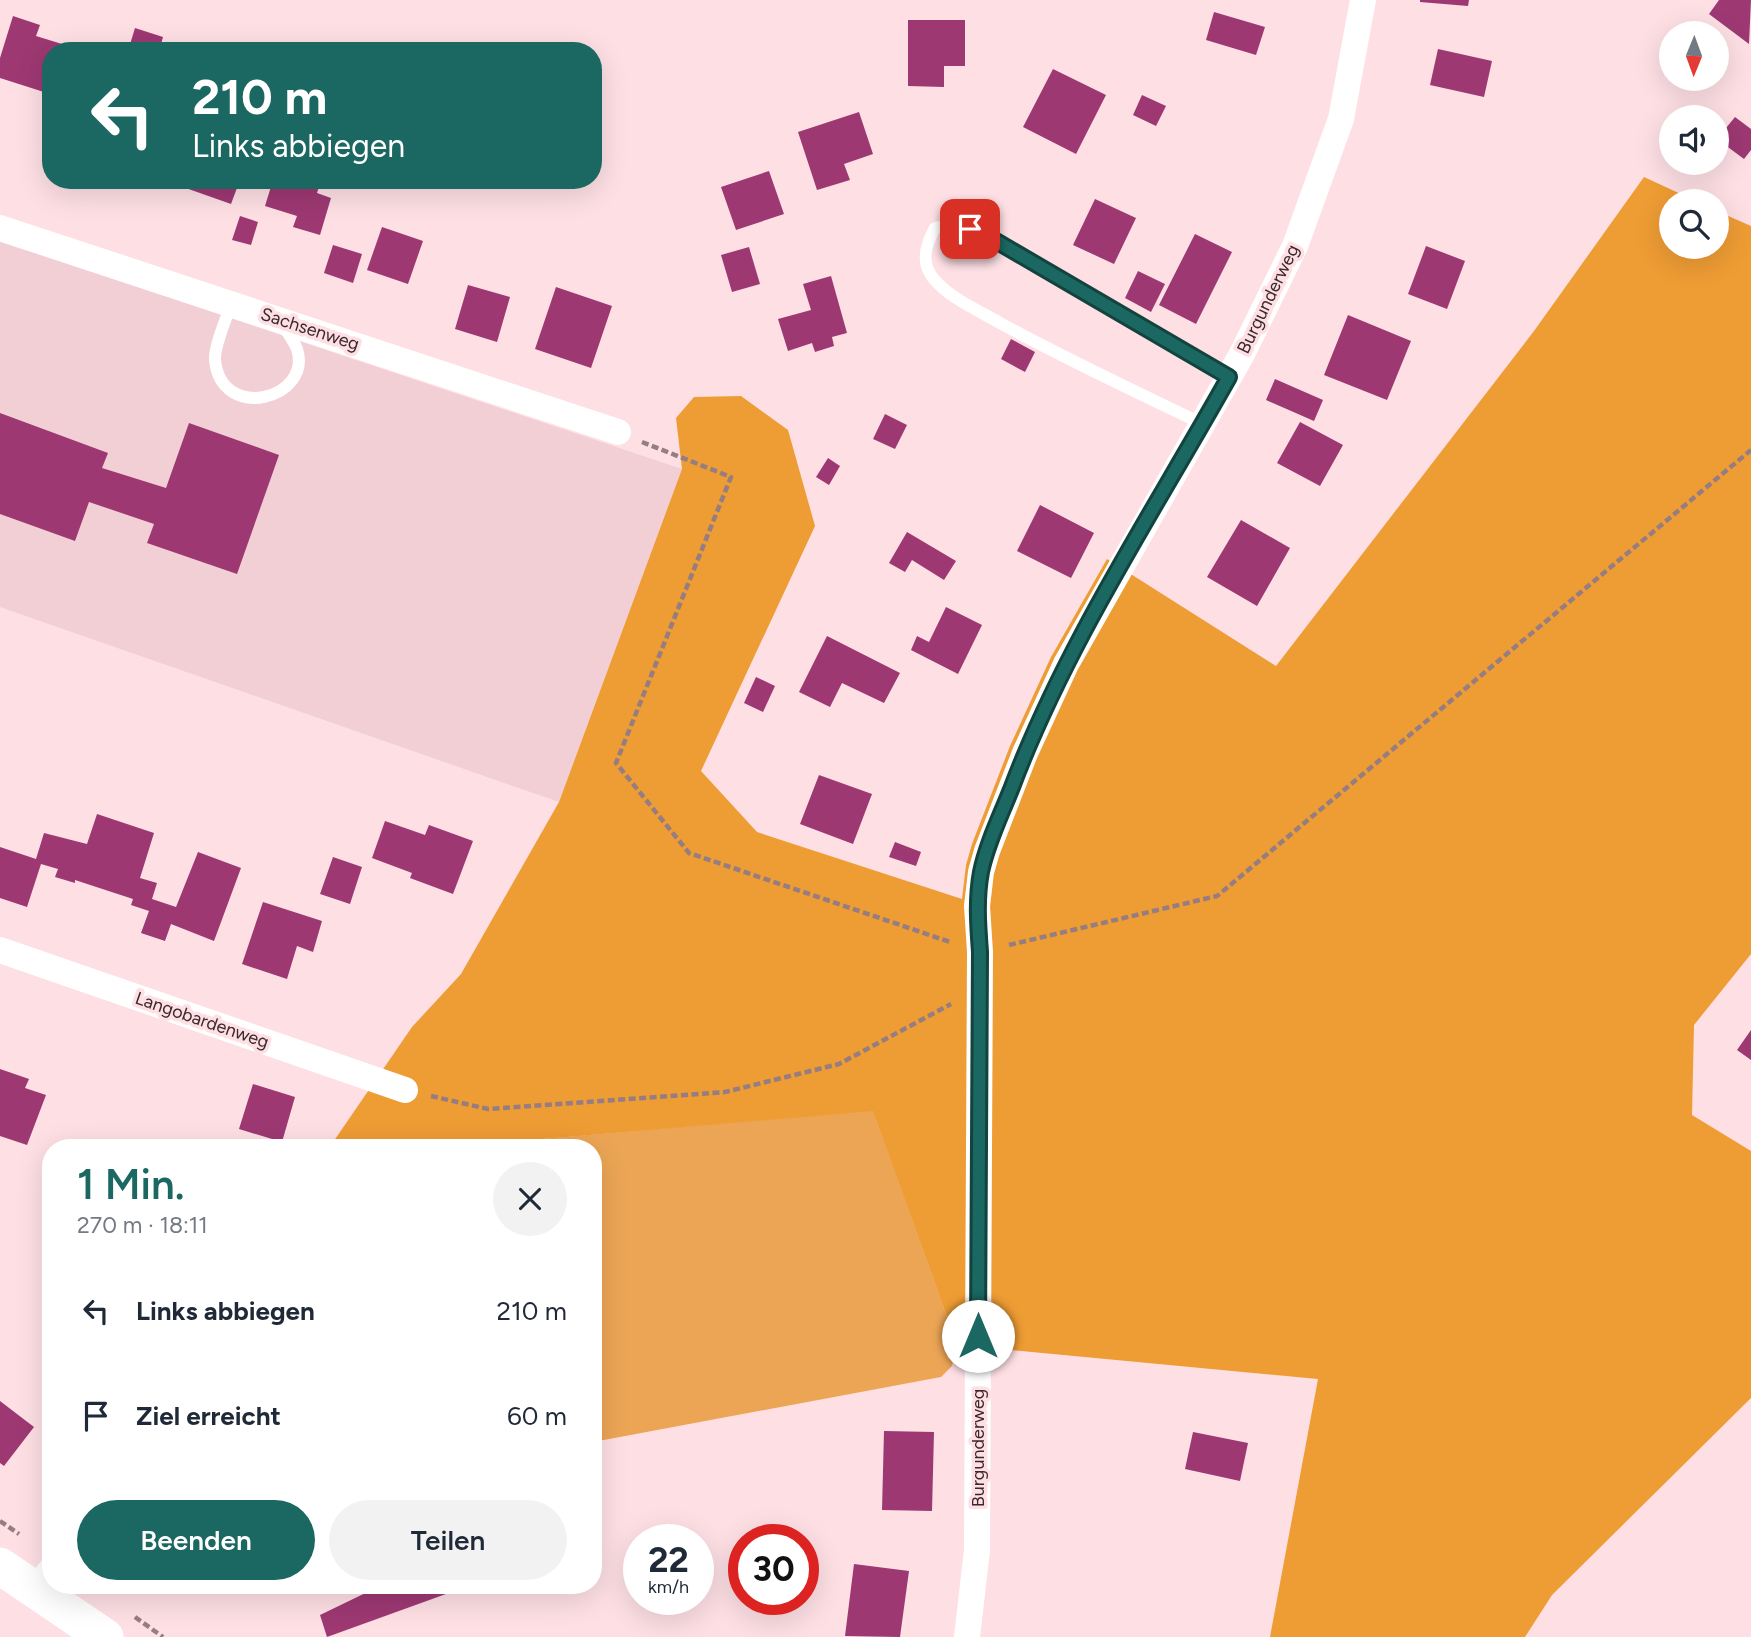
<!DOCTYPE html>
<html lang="de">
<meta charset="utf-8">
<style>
body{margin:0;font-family:Figtree,sans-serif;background:#f2f2f3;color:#1f2937;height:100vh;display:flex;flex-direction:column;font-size:26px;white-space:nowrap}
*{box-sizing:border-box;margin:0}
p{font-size:23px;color:#747a83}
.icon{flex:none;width:38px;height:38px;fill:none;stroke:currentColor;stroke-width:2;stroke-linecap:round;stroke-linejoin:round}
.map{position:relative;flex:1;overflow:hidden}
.details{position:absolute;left:42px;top:1139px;width:560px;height:455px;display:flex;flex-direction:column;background:#fff;border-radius:28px;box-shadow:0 7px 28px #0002}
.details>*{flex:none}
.hud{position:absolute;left:42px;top:42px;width:560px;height:147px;border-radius:28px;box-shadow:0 7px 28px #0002;background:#1b6761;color:#fff;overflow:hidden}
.needle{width:46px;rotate:181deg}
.buttons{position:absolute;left:1659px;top:21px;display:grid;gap:14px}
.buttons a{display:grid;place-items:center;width:70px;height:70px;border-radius:50%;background:#fff;box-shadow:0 7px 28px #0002;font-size:35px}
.speed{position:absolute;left:623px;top:1524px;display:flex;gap:14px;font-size:35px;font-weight:700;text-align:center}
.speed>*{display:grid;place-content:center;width:91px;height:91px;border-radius:50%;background:#fff;box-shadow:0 7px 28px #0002;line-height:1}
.speed small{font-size:18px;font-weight:400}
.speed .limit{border:10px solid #d22;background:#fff;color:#111}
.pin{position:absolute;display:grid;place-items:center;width:60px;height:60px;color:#fff;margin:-30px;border-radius:14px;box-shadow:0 4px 10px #0006}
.me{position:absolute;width:77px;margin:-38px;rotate:0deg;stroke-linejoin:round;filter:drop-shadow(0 0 5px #0008)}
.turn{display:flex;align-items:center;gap:24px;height:147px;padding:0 35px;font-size:32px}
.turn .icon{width:91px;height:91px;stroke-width:2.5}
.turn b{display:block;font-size:49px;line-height:60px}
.round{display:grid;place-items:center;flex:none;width:74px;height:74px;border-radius:37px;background:#f2f2f3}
.summary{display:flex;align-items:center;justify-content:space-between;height:119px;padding:0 35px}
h1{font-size:42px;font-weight:600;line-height:52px;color:#1b6761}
.action{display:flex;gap:14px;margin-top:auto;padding:14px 35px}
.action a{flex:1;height:80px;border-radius:42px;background:#1b6761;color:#fff;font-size:28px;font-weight:600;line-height:80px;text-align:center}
.action a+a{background:#f2f2f3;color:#1f2937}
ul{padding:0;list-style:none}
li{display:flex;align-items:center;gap:21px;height:105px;padding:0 35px}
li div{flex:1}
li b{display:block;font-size:26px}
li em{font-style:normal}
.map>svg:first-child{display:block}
.built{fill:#f2cfd5}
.green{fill:#eca555}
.forest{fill:#ee9c34}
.building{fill:#9d3873}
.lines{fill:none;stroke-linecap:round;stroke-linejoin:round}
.path{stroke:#957d81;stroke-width:4.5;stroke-dasharray:7 3.5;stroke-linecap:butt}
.service{stroke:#fff;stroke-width:12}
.minor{stroke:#fff;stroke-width:26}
.secondary{stroke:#fff;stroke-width:37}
.route-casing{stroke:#12433f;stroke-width:18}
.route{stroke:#1b6761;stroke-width:12}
.labels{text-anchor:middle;stroke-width:7;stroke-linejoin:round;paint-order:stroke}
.street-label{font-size:18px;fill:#3b282c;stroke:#fddfe4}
</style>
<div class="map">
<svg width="1751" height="1637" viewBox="0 0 1751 1637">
<rect width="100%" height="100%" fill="#fddfe4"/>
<path class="built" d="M0 241 682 469 559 802 0 607Z"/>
<path class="green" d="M873 1110 957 1345 952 1366 941 1377 593 1442V1148H438Z"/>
<path class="forest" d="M1644 177 1696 201H1671V247H1717V211L1751 226V954L1694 1025 1692 1115 1751 1151V1398L1552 1595 1525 1637H1270L1318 1379 957 1345 873 1111 438 1148H329L412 1027 461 974 559 802 682 469 676 418 694 397 741 396 788 430 815 526 701 771 757 832 962 899 966 865 972 844 1010 746 1051 657 1107 559 1276 666 1534 331Z"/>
<path class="building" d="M1420 0H1469L1468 6 1420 2Z
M1719 0H1751L1749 44 1709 14Z
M1214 12 1265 27 1256 55 1206 40Z
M13 16 40 25 36 36 62 44 60 51H51V81L47 93 0 78V58Z
M908 20H965V66H944V87L908 86Z
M135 28 163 37 159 51H128Z
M1438 49 1492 61 1484 97 1430 85Z
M1053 69 1106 95 1076 154 1023 127Z
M1142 95 1166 106 1156 126 1133 115Z
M859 112 873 154 844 164 850 180 817 190 798 132Z
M1735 117 1751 129V150L1744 159 1717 139Z
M769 171 784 214 736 230 721 187Z
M163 180H240L231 204Z
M273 180 292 185 293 180H321L317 193 331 198 320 235 293 227 297 216 265 206Z
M1095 199 1136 218 1114 264 1073 245Z
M240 216 258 222 251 245 232 240Z
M382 227 423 241 408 284 367 270Z
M1195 234 1232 252 1196 324 1159 305Z
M333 245 362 254 353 283 324 273Z
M1426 246 1465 261 1447 309 1408 294Z
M749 247 760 284 732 292 721 255Z
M1138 271 1165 284 1151 312 1125 298Z
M831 276 847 333 832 337 834 346 815 352 812 343 788 351 778 319 811 310 803 284Z
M468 285 510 297 497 342 455 329Z
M556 287 612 306 591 368 535 349Z
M1348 315 1411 341 1387 400 1324 375Z
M1011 339 1035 352 1025 372 1001 359Z
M1275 379 1323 400 1314 421 1266 400Z
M0 413 108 453 102 468 166 488 189 423 279 455 237 574 147 543 154 524 89 502 75 541 0 514Z
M885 414 907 425 895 449 873 439Z
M1300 422 1343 445 1320 486 1277 463Z
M828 458 840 466 829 485 816 477Z
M1040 505 1094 533 1071 578 1017 551Z
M1241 520 1290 548 1257 606 1207 577Z
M907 532 956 561 944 580 912 560 905 572 889 563Z
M946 607 982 625 958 674 911 650 917 636 929 642Z
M827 636 900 673 884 703 842 683 830 707 799 692Z
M756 677 775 686 763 712 744 703Z
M819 775 872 794 853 844 800 824Z
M97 814 154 833 140 878 157 883 152 899 176 907 198 852 241 868 214 941 171 924 165 941 141 933 149 911 131 905 133 899 75 880V883L55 877 58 869 41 864 27 907 0 898V847L36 859 44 833 87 844Z
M385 821 425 835 429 825 473 841 453 894 410 878 412 873 372 858Z
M895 842 921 852 916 866 889 857Z
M333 857 362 867 350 904 320 894Z
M263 902 322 921 313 952 297 946 287 979 242 964Z
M1751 1030V1060L1737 1050Z
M0 1069 29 1079 25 1088 46 1095 27 1145 0 1136Z
M253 1084 295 1097 282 1142 239 1129Z
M0 1401 34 1427 4 1466 0 1463Z
M884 1431 934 1432 932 1511 882 1510Z
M1193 1432 1248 1443 1240 1481 1185 1469Z
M854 1564 909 1571 900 1637 845 1636Z
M380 1586H443L446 1594 327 1637 320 1615Z"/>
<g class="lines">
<path class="path" d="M642 442 731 477 616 763 689 853 950 942
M1009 945 1217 896 1751 450
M431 1096 488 1109 725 1092 839 1064 951 1004
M0 1521 19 1534
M135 1617 163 1637"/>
<path class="service" d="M231 303C227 318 214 346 215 360 221 423 313 399 297 349 294 341 287 332 283 325
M1203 424C1134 391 1066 359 1000 323 978 310 949 298 933 278 920 262 926 244 935 228L952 224 996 241 1229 377
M32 1583 51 1558"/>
<path class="minor" d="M0 228 618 432
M0 950 405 1090
M967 1637 977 1550 980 952 977 906 981 872 987 851 1025 753 1066 664 1242 354 1295 246 1341 119 1363 0"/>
<path class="secondary" d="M0 1566 105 1637"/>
</g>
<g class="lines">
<g class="route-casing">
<path id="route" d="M970 229 996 241 1229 377C1154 511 1066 644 1012 787 1001 815 987 843 981 872 976 899 978 925 980 952L978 1336"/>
</g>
<use href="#route" class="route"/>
</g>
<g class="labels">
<g class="street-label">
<text transform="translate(1268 299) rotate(-64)" y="6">Burgunderweg</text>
<text transform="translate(310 329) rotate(18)" y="6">Sachsenweg</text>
<text transform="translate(202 1020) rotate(19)" y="6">Langobardenweg</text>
<text transform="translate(978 1448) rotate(-90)" y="6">Burgunderweg</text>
</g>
</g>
</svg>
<div class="buttons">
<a><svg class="needle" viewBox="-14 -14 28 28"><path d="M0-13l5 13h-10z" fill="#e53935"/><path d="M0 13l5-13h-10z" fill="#747a83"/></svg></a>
<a><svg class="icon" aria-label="sound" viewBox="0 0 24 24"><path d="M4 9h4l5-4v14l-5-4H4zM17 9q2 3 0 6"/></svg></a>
<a><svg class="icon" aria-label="search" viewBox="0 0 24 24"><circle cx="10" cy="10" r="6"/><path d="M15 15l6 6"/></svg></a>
</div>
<div class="speed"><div>22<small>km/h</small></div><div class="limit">30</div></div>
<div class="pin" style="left:970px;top:229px;background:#d93025"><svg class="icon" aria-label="arrive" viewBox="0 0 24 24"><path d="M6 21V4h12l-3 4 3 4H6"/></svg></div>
<svg class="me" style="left:978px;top:1336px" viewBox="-20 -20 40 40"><circle r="19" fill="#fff"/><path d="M0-13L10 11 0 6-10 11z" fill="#1b6761"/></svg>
<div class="hud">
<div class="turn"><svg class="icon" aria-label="left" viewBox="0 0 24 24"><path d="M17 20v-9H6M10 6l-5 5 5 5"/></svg><div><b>210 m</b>Links abbiegen</div></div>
</div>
<section class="details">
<div class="summary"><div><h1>1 Min.</h1><p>270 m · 18:11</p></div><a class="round"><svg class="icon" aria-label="close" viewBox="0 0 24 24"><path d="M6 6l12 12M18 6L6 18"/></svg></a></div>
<ul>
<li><svg class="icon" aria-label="left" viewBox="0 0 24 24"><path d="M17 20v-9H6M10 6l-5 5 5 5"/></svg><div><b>Links abbiegen</b></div><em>210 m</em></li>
<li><svg class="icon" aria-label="arrive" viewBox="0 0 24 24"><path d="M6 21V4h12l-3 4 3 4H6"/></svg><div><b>Ziel erreicht</b></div><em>60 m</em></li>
</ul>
<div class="action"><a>Beenden</a><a>Teilen</a></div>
</section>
</div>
